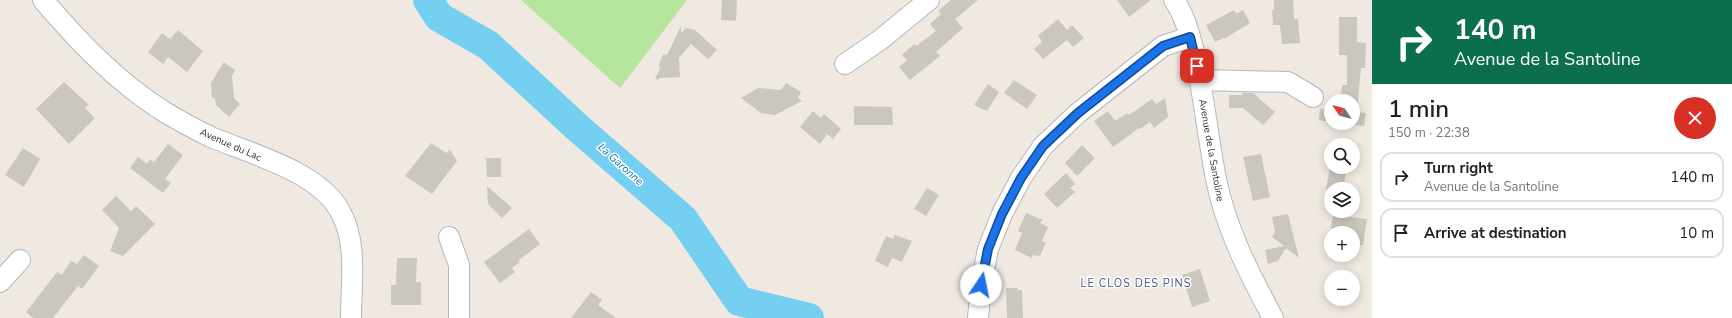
<!DOCTYPE html>
<meta charset="utf-8">
<style>
body{margin:0;font-family:"Nunito Sans",sans-serif;background:#f6f6f6;color:#202124;height:100vh;display:flex;flex-direction:column;font-size:15px;white-space:nowrap}
*{box-sizing:border-box;margin:0}
p{font-size:13px;color:#757577}
.icon{flex:none;width:22px;height:22px;fill:none;stroke:currentColor;stroke-width:2;stroke-linecap:round;stroke-linejoin:round}
.map{position:relative;flex:1;overflow:hidden}
.details{display:flex;flex-direction:column;background:#fff;width:360px}
.details>*{flex:none}
.hud{background:#0b6e4f;color:#fff;overflow:hidden}
.needle{width:26px;rotate:305deg}
.buttons{position:absolute;left:1324px;top:94px;display:grid;gap:8px}
.buttons a{display:grid;place-items:center;width:36px;height:36px;border-radius:50%;background:#fff;box-shadow:0 2px 10px #0003;font-size:20px}
.pin{position:absolute;display:grid;place-items:center;width:34px;height:34px;color:#fff;margin:-17px;border-radius:8px;box-shadow:0 2px 6px #0006}
.me{position:absolute;width:44px;margin:-22px;rotate:11deg;stroke-linejoin:round;filter:drop-shadow(0 0 3px #0008)}
.turn{display:flex;align-items:center;gap:14px;height:84px;padding:0 16px;font-size:18px}
.turn .icon{width:52px;height:52px;stroke-width:2.5}
.turn b{display:block;font-size:28px;line-height:34px}
.round{display:grid;place-items:center;flex:none;width:42px;height:42px;border-radius:21px;background:#f6f6f6}
.head{display:flex;align-items:center;justify-content:space-between;height:68px;padding:0 16px}
h1{font-size:24px;font-weight:600;line-height:30px}
ul{padding:0;list-style:none}
li{display:flex;align-items:center;gap:12px;height:50px;margin:0 8px 6px;padding:0 8px;border:2px solid #e0e0e0;border-radius:12px}
li div{flex:1}
li b{display:block;font-size:15px}
li em{font-style:normal}
main{display:flex;flex:1;min-height:0}
.map>svg:first-child{display:block}
.green{fill:#b6e59e}
.lines{fill:none;stroke-linecap:round;stroke-linejoin:round}
.river{stroke:#75cff0;stroke-width:30}
.building{fill:#cbc7bf}
.minor-casing{stroke:#b4b7c1;stroke-width:22}
.minor{stroke:#fff;stroke-width:20}
.route-casing{stroke:#114b97;stroke-width:10}
.route{stroke:#1a73e8;stroke-width:7}
.labels{text-anchor:middle;stroke-width:3;stroke-linejoin:round;paint-order:stroke}
.street-label{font-size:10px;fill:#2e2e2e;stroke:#fff}
.water-label{font-size:11px;font-style:italic;fill:#0d6fa3;stroke:#fff}
.neighbourhood-label{font-size:11px;letter-spacing:1px;fill:#4d5680;stroke:#fff}
</style>
<main>
<div class="map">
<svg width="1372" height="318" viewBox="0 0 1372 318">
<rect width="100%" height="100%" fill="#efe9e1"/>
<path class="green" d="M521 0H687L620 88Z"/>
<g class="lines">
<path class="river" d="M428 0 439 17 488 45 578 128 683 219 739 301 809 318"/>
</g>
<path class="building" d="M722 0H737L736 21 721 20Z
M951 0H978L955 19 963 28 936 52 940 56 910 80 899 67 907 60 902 55 914 44 916 46 936 31 930 24 941 14 938 11Z
M1117 0H1151L1129 17Z
M1274 0H1293L1294 19H1298L1300 43 1282 44 1280 25H1273L1272 10H1274Z
M1234 10 1236 14 1243 10 1250 23 1224 39V38L1215 42 1206 25Z
M1339 17H1357V42L1366 43 1365 68H1361L1357 112 1366 113 1364 126 1341 123H1353V101H1341L1342 85H1347V55H1339Z
M1058 19 1067 30 1072 25 1084 38 1073 47 1067 40 1043 59 1034 49 1042 42 1038 36Z
M681 26V33L686 28 695 30 717 50 708 59 691 44 679 58 680 77 660 78 658 80 655 78 660 69 659 64 663 54 667 55Z
M178 30 203 51 187 72 168 57 163 64 148 52 162 33 170 39Z
M224 62 235 70 232 76 234 98 240 104 229 117 216 105 215 98H212L211 83Z
M1014 80 1037 95 1027 109 1004 93Z
M64 82 89 105 85 108 95 118 69 144 36 109Z
M786 83 801 92 798 98 802 101 775 115 761 113 741 98 758 88 781 90Z
M988 84 999 92 987 111 974 105Z
M1242 93H1253L1275 112 1263 125 1243 108H1229V95H1242Z
M1165 98 1168 117 1154 128 1150 122 1140 129 1139 128 1113 147 1094 121 1108 111 1115 121 1127 113 1129 115 1152 99 1156 104Z
M854 106 892 107 893 125H854Z
M1320 109 1331 110V122L1319 120Z
M813 111 821 118 824 114 841 129 833 139 827 134 820 144 800 127Z
M431 143 446 153 450 150 457 161 432 194 405 176Z
M168 144 183 155 165 179 171 183 163 193 130 168 138 157 147 164 150 159 154 162Z
M1082 145 1095 158 1077 176 1065 163Z
M23 148 40 159 24 187 5 175Z
M1261 154 1270 197 1253 201 1243 157Z
M486 158H501V177H487Z
M1330 167H1347L1343 189H1326Z
M1066 173 1075 184 1070 188 1075 192 1057 208 1044 194Z
M487 186 512 208 502 218 488 204Z
M927 188 939 195 926 216 914 209Z
M116 196 131 211 136 206 155 224 123 256 110 251 119 228 102 210Z
M1026 213 1043 220 1040 223 1048 227 1042 241 1046 243 1040 256 1033 255 1032 258 1015 250 1022 233 1018 231Z
M1288 214 1299 258 1286 248 1278 261 1268 264 1265 250 1284 246 1272 237 1275 232 1272 217Z
M1333 215 1367 219 1363 245H1353V233H1334V228H1331Z
M529 229 540 244 519 260 520 262 512 268 515 272 500 283 484 262Z
M895 235 912 241 902 262 892 258 888 267 875 261 886 236 893 239Z
M1331 254 1346 255 1345 260 1331 258Z
M84 255 99 266 82 289 78 286 53 318H33L26 312 57 272 62 275 71 261 77 264Z
M397 258H417L416 282H421V305H391V285H396Z
M1200 269 1210 301 1192 307 1182 275Z
M1006 288H1017L1018 290H1022L1023 318H1007Z
M591 292 602 300 598 305 616 318H571Z"/>
<g class="lines">
<g class="minor-casing">
<path id="minor" d="M43 0C79 42 116 81 163 111 178 120 194 129 211 137 251 154 318 171 340 211 358 243 351 283 351 318
M1174 0C1186 17 1190 37 1195 56 1204 97 1208 138 1216 179 1226 229 1249 273 1273 318
M845 64 880 40 929 0
M1200 80 1288 82 1313 97
M449 237 459 265V318
M0 282 20 260
M978 318 981 285 988 249 1002 214 1021 178 1043 146 1078 113 1163 46 1190 37"/>
</g>
<use href="#minor" class="minor"/>
</g>
<g class="lines">
<g class="route-casing">
<path id="route" d="M981 285 988 249 1002 214 1021 178 1043 146 1078 113 1163 46 1190 37 1197 66"/>
</g>
<use href="#route" class="route"/>
</g>
<g class="labels">
<g class="street-label">
<text transform="translate(231 144) rotate(24)" y="4">Avenue du Lac</text>
<text transform="translate(1212 150) rotate(80)" y="4">Avenue de la Santoline</text>
</g>
<g class="water-label">
<text transform="translate(621 164) rotate(42)" y="4">La Garonne</text>
</g>
<g class="neighbourhood-label">
<text x="1136" y="287">LE CLOS DES PINS</text>
</g>
</g>
</svg>
<div class="buttons">
<a><svg class="needle" viewBox="-14 -14 28 28"><path d="M0-13l5 13h-10z" fill="#e53935"/><path d="M0 13l5-13h-10z" fill="#757577"/></svg></a>
<a><svg class="icon" aria-label="search" viewBox="0 0 24 24"><circle cx="10" cy="10" r="6"/><path d="M15 15l6 6"/></svg></a>
<a><svg class="icon" aria-label="layers" viewBox="0 0 24 24"><path d="M12 4l9 5-9 5-9-5zM3 14l9 5 9-5"/></svg></a>
<a>+</a>
<a>−</a>
</div>
<div class="pin" style="left:1197px;top:66px;background:#d93025"><svg class="icon" aria-label="arrive" viewBox="0 0 24 24"><path d="M6 21V4h12l-3 4 3 4H6"/></svg></div>
<svg class="me" style="left:981px;top:285px" viewBox="-20 -20 40 40"><circle r="19" fill="#fff"/><path d="M0-13L10 11 0 6-10 11z" fill="#1a73e8"/></svg>
</div>
<section class="details">
<div class="hud">
<div class="turn"><svg class="icon" aria-label="right" viewBox="0 0 24 24"><path d="M7 20v-9h11M14 6l5 5-5 5"/></svg><div><b>140 m</b>Avenue de la Santoline</div></div>
</div>
<div class="head"><div><h1>1 min</h1><p>150 m · 22:38</p></div><a class="round" style="background:#d93025;color:#fff"><svg class="icon" aria-label="close" viewBox="0 0 24 24"><path d="M6 6l12 12M18 6L6 18"/></svg></a></div>
<ul>
<li><svg class="icon" aria-label="right" viewBox="0 0 24 24"><path d="M7 20v-9h11M14 6l5 5-5 5"/></svg><div><b>Turn right</b><p>Avenue de la Santoline</p></div><em>140 m</em></li>
<li><svg class="icon" aria-label="arrive" viewBox="0 0 24 24"><path d="M6 21V4h12l-3 4 3 4H6"/></svg><div><b>Arrive at destination</b></div><em>10 m</em></li>
</ul>
</section>
</main>
